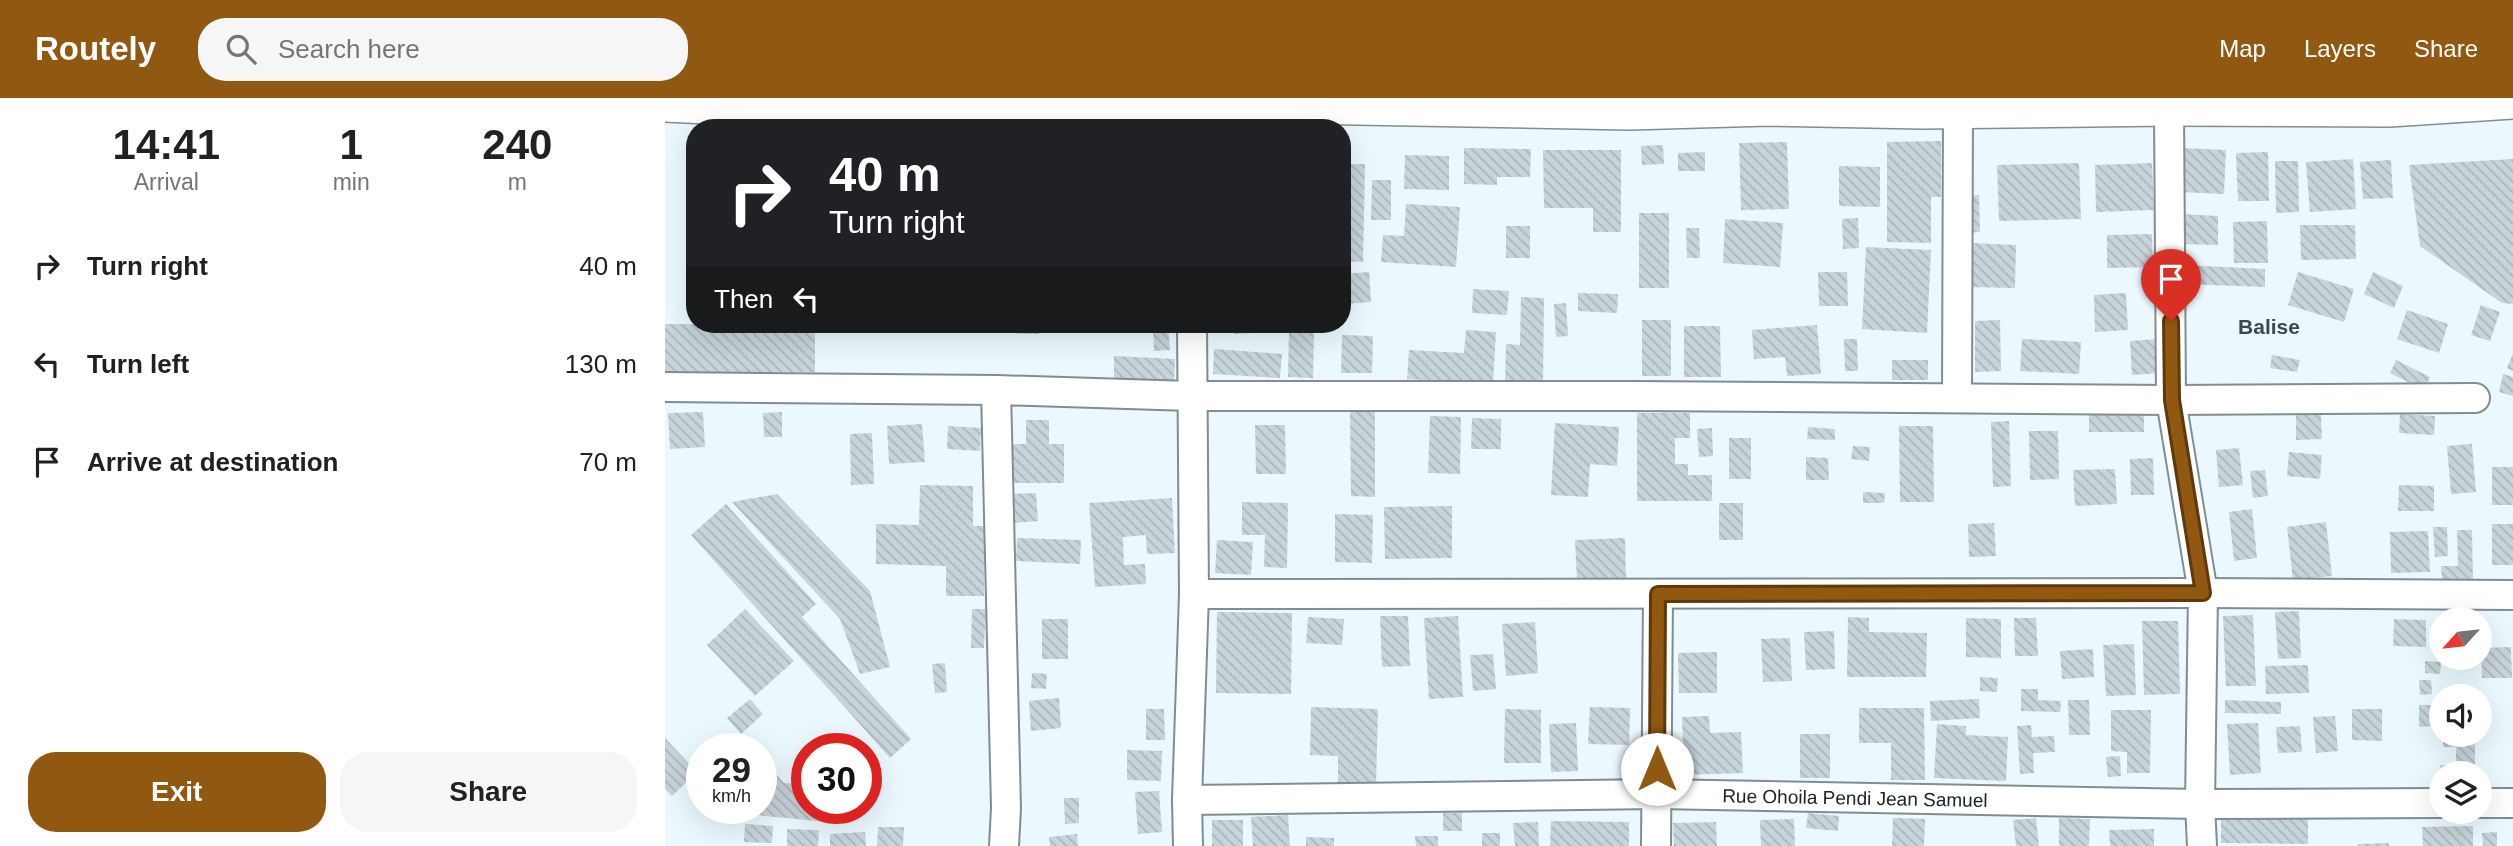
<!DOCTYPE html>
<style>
body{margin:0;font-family:Arial,sans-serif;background:#f6f6f6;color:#202124;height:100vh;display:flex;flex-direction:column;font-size:26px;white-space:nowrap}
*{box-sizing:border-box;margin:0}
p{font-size:23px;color:#757577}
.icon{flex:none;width:38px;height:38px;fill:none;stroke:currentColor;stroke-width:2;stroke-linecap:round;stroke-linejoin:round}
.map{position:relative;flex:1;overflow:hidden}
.drawer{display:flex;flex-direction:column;background:#fff;width:665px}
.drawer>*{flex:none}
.guide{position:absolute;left:21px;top:21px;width:665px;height:214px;border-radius:28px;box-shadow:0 7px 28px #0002;background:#202124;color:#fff;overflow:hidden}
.needle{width:46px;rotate:243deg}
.tools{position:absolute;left:1764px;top:509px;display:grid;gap:14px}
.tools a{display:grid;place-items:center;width:63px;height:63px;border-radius:50%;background:#fff;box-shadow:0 7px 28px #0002;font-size:35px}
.speed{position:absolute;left:21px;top:635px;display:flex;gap:14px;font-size:35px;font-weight:700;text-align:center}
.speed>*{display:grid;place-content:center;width:91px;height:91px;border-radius:50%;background:#fff;box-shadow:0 7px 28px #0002;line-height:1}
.speed small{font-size:18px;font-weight:400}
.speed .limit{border:10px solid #d22;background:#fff;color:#111}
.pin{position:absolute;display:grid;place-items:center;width:60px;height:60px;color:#fff;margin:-72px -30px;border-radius:50% 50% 50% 0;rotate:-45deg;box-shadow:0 0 7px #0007}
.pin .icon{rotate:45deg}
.me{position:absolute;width:77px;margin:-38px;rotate:0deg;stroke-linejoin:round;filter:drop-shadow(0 0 5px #0008)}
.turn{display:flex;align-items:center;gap:24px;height:147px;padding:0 28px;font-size:32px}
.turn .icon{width:91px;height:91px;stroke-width:2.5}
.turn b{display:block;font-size:49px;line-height:60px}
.then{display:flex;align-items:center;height:66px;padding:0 28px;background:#0003;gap:14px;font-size:26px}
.eta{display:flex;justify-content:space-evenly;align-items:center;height:119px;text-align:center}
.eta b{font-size:42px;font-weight:700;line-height:49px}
.button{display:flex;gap:14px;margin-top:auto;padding:14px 28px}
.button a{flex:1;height:80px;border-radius:28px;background:#905810;color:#fff;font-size:28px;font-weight:700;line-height:80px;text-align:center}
.button a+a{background:#f6f6f6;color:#202124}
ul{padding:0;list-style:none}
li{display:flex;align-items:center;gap:21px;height:98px;padding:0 28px}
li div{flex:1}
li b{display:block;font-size:26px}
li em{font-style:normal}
header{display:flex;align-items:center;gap:42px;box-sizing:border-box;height:98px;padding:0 35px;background:#905810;color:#fff}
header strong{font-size:33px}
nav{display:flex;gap:38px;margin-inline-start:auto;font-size:24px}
.search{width:490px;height:63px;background:#f6f6f6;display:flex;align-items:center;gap:18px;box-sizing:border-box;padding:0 24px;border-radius:28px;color:#757577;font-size:26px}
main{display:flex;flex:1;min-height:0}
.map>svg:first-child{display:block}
.building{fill:url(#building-back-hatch)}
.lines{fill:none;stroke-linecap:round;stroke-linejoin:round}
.minor-casing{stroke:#808d91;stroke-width:32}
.tertiary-casing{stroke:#808d91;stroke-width:38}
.minor{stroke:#fff;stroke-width:28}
.tertiary{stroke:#fff;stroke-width:35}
.route-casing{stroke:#5e390a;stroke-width:18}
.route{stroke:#905810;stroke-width:12}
.labels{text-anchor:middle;stroke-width:5;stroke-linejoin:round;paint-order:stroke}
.street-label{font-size:19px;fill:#202527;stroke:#ebf9fe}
.neighbourhood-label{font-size:21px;font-weight:bold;fill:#3d484d;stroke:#ebf9fe}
</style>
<header>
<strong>Routely</strong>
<div class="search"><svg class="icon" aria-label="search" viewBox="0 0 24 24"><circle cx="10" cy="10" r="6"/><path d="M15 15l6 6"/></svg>Search here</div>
<nav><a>Map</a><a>Layers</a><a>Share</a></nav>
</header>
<main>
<section class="drawer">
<div class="eta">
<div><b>14:41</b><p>Arrival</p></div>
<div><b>1</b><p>min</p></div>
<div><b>240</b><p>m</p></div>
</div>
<ul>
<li><svg class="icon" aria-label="right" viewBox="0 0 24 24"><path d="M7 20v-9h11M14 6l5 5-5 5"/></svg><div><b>Turn right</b></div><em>40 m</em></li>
<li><svg class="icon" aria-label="left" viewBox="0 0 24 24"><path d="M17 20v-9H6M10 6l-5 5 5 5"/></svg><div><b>Turn left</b></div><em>130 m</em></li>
<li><svg class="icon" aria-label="arrive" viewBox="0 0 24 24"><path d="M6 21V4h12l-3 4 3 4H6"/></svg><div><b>Arrive at destination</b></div><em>70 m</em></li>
</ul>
<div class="button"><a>Exit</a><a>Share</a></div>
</section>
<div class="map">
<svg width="1848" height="748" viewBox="0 0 1848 748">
<defs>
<pattern id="building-back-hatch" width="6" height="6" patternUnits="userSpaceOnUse" patternTransform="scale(1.75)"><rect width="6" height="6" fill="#c7d4da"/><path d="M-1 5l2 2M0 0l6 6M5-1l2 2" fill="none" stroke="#abb6bb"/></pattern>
</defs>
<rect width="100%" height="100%" fill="#ebf9fe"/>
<path class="building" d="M1276 43V99H1266V145L1222 144V44Z
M1122 44 1124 111 1076 112 1074 45Z
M998 47 999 66 977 67 976 48Z
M799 50 866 51 865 79H832V87L799 86Z
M1516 50 1561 52 1559 96 1515 94Z
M878 52H956V134H928V110H879Z
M1040 54V73H1013V55Z
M1603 54 1604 103H1573L1571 55Z
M740 57 784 58V92L739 91Z
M1688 61 1691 111 1645 114 1641 64Z
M1848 61V206L1837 205 1755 148 1744 67Z
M1726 62 1728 100 1698 101 1695 64Z
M1610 63H1633L1634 114 1611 115Z
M1414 65 1416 121 1334 123 1332 67Z
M1487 65 1489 112 1431 114 1430 67Z
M682 66H700L698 164 677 163V114H681Z
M1174 68 1215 69V109L1174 108Z
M707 82H726V122H706Z
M1314 97 1315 134 1303 135 1302 98Z
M741 106 795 109 791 169 716 164 718 137 739 138Z
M974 115H1004V190H974Z
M1516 116 1553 118V147L1516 146Z
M1193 120 1194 150 1178 151 1177 121Z
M1060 121 1118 125 1115 169 1058 165Z
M1602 123 1603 165H1569L1568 124Z
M1635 127H1690L1691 161 1636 162Z
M841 128H865V160H841Z
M1021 130H1034L1035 160H1022Z
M1487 136 1488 169 1442 170V137Z
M1306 145 1351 147 1350 190 1305 189Z
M1201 149 1266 152 1262 235 1197 231Z
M1518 167 1600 171V189L1518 186Z
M704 174 706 204 677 206V176Z
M1153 174H1182L1183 208H1154Z
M1633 174 1689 191 1679 224 1623 207Z
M1708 174 1738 188 1729 210 1699 196Z
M808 191 844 193 842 217 807 215Z
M913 195 953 196 952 215 913 213Z
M1461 195 1463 232 1430 234 1429 197Z
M856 199 879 200 878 285 840 284 841 246 855 247Z
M901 205 903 238 891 239 889 206Z
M1816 207 1835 214 1825 243 1806 237Z
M1742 212 1783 226 1774 255 1732 241Z
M977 222H1006V278H977Z
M1335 222 1336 273 1310 274V223Z
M0 226 150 227V274H0Z
M250 226H276L277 231H250Z
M353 226H374V236H352Z
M568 226H605V234L569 236Z
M503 227 505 252 489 253 488 228Z
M1152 227 1156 276 1122 278 1120 259 1089 261 1087 232Z
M1019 228H1055L1056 279H1019Z
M624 231H649L648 280 623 279Z
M801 232 831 234 828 286 742 281 744 252 799 255Z
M677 237 708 238 707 275H676Z
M1179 241H1192L1193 273H1180Z
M1357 241 1416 244 1414 276 1355 273Z
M1492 241 1494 275 1467 277 1465 243Z
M549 251 617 256 615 280 548 276Z
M1848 255V273L1842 270Z
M1607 257 1635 262 1632 274 1605 270Z
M449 258 510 261 509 286 449 284Z
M1227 262H1263V282H1227Z
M1731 262 1765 279 1759 292 1725 275Z
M1838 276 1848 279V298L1834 294Z
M1424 311H1479V334H1424Z
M38 314 40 349 5 351 3 315Z
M117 314V339H99L98 315Z
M685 314H710V399L686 398Z
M972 315H1025V340H1010V366H1023V377H1047V403H972Z
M1735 316 1770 318 1769 337 1734 335Z
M1631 317H1656L1657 341 1631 342Z
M765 318 796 319 795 376 763 375Z
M807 320 836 321V351H806Z
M361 322H384V346H399V385H346V346H361Z
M1344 323 1346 388 1328 389 1326 324Z
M890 325 954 329 952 368 925 366 923 399 886 397Z
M257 326 260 364 224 366 222 328Z
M590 327H620L621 376H591Z
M283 328 316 330 315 353 282 351Z
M1234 328H1268L1269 404H1235Z
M1143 329 1170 331V342L1142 341Z
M1047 330 1048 358 1034 359 1032 331Z
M1364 333H1393L1394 381 1365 382Z
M207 335 209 386 186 387 185 336Z
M1064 340H1086V381H1064Z
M1807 346 1811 394 1786 396 1782 348Z
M1188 348 1205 349 1204 363 1186 361Z
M1574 350 1578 387 1554 389 1551 352Z
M1624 354 1657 357 1655 381 1622 378Z
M1141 359 1163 360 1164 382H1141Z
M1488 360 1489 397H1466L1465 361Z
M1827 369H1848V407H1827Z
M1450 371 1452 406 1410 408 1408 372Z
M1600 372 1603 398 1588 400 1585 373Z
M255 387 308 388V428H319V498H281V468L211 466V426L254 427Z
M1734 387 1769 388V413H1733Z
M1198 394 1220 395 1219 405H1198Z
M371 395 373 423 346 425 344 396Z
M112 396 205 493 225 569 195 576 175 521 67 404Z
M507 400 510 455 482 456 481 437 458 439 459 467 480 466 481 486 430 489 424 405Z
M577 404 623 405 622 470 599 469 600 437H577Z
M1054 405H1078V442H1054Z
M61 406 151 506 137 519 246 641 225 660 26 437Z
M787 408V460L720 461 719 409Z
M1587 411 1592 460 1569 463 1564 414Z
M670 416 708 417 707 465 670 464Z
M1661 424 1667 478 1628 482 1622 429Z
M1329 425 1331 458 1304 459 1303 426Z
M1827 426H1848V467H1827Z
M1768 429H1782L1783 458 1770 459Z
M1792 432H1807L1808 483 1777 484 1776 468H1793Z
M1763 433 1765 474 1726 475 1725 434Z
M352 440 416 442 415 466 351 463Z
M960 440 961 481 912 482 910 442Z
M552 442 588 444 586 477 550 475Z
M80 511 129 563 90 598 42 547Z
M307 511H321L319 550H306Z
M1634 513 1636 560 1613 561 1610 514Z
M552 514 627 515 626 596 551 595Z
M1588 517 1591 588H1561L1558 518Z
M715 518H743L745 568 717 569Z
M793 518 798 599 764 601 759 520Z
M643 519 679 521 677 547 641 545Z
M1183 519 1204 520V534L1262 535 1261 579H1182Z
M1301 520 1336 521V560L1301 559Z
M1349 520H1371L1373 558H1350Z
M377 521H403V561H377Z
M1729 521 1761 522V549L1728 548Z
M1477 523H1513L1515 596 1479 597Z
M870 524 873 575 841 578 837 526Z
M1169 533 1170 571 1141 572 1139 534Z
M1125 540 1127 583 1098 584 1096 541Z
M1469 546 1471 597 1441 598 1438 547Z
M1846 549 1847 580H1817L1816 550Z
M1428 551 1429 579 1397 581 1395 553Z
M1052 554V595H1014L1013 555Z
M828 556 831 591 808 593 805 557Z
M1760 563 1776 564 1775 576 1760 575Z
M280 565 282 594 270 595 267 566Z
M1643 567 1644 595 1601 596 1600 568Z
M367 575 382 576 381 591 366 590Z
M1315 579 1333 580 1332 594 1315 593Z
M1754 582H1766L1767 596 1755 597Z
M1356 591H1373V602L1396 603 1395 614 1356 613Z
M394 600 396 630 366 633 364 603Z
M85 601 98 616 76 636 62 620Z
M1314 601 1315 620 1266 623 1265 603Z
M1403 602H1424L1425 637H1404Z
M1560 602 1616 604V616L1560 615Z
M1754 607H1768V628L1754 629Z
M646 609 713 611 711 687 673 685V658L645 657Z
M925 609 965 610 964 647 923 646Z
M1194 610H1259L1260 682H1226V645H1194Z
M481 611H499L500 642H481Z
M840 611 876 612V665H839Z
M1687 611H1717V643L1687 642Z
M1446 612H1486L1485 675H1462V654L1446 653Z
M1044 618 1045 635 1076 634 1078 675 1019 677 1017 619Z
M1670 618 1673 653 1651 655 1648 619Z
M911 625 913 673 886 674 884 626Z
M1593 625 1596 675 1565 677 1562 626Z
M1272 626 1301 628V637L1343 639 1341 683 1269 680Z
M1366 627 1367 639 1389 638 1390 654 1368 655 1369 675 1355 676 1352 628Z
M1635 628 1637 654 1613 655 1611 629Z
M76 636 89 651H59Z
M1135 636H1165V680H1135Z
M1778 637H1810V676H1775V667H1791V649H1778Z
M0 640 32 674 7 698 0 691Z
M462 652 497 653 496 683 462 682Z
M1455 658 1456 678 1443 679 1441 659Z
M96 659 119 685 142 686V710H174L173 725 80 716 75 710H96Z
M494 693 497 734 473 736 470 694Z
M399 700H414V725L400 726Z
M778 715H797V733H778Z
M1143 715 1174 718 1173 733 1141 730Z
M1556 715 1643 716V746L1556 745Z
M623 717 625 748H588L586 719Z
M1228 720 1260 721 1259 748H1227Z
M1371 720 1374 748H1351L1348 722Z
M1394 720 1425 721 1424 748H1394Z
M1129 721 1130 748H1096L1095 722Z
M547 722H578V748H547Z
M886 723 964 724V748H885Z
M873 724 874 748H850L848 725Z
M1051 724 1052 748H1009L1008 725Z
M80 726 108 728 107 745 79 744Z
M1808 728V748H1758L1757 729Z
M213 729H239L238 748H212Z
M122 731 154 732 153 748H122Z
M1489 731V748H1445L1444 732Z
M200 734 201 748H165V736Z
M1832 734V748H1818L1817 735Z
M817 735H835V748H817Z
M412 736 413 748H385L384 739Z
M750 738H773V748H751Z
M641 739 669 740V748H641Z
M1724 745V748H1693V746Z"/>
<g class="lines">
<g class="minor-casing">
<g id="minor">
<path d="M1504 10 1506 302 1538 495 1535 706 1537 748"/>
<path d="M0 289 331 292 526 298H967L1506 302 1810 300"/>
<path d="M331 292 341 710 339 748"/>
<path d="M1292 300 1293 13"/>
<path d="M529 496 1538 495 1848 497"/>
<path id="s1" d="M522 702 992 696 1535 706 1776 705"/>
<path d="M1815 705H1848"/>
<path d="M523 748 522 702 529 496 527 226"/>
<path d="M991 748 993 497"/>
</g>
</g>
<g class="tertiary-casing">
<path id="tertiary" d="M0 6 83 10 529 6 965 14 1103 10 1257 13 1504 10 1725 11 1848 3"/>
</g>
<use href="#minor" class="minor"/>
<use href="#tertiary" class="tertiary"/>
</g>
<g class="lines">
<g class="route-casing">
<path id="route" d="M992 671 993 496 1538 495 1507 302 1506 223"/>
</g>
<use href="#route" class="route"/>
</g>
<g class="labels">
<g class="street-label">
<text dy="7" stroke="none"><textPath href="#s1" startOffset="668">Rue Ohoila Pendi Jean Samuel</textPath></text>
</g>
<g class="neighbourhood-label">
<text x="1604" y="236">Balise</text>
</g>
</g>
</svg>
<div class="tools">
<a><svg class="needle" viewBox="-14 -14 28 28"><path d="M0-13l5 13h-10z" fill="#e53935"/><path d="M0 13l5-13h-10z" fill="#757577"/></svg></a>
<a><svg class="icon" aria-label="sound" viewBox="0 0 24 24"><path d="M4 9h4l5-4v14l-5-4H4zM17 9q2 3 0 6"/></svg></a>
<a><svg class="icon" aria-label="layers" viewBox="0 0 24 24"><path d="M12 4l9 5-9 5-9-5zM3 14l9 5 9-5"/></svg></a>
</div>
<div class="speed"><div>29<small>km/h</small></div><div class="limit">30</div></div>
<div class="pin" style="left:1506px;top:223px;background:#d93025"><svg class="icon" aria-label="arrive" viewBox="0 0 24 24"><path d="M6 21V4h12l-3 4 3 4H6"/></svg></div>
<svg class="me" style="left:992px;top:671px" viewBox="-20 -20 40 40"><circle r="19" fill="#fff"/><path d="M0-13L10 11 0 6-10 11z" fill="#905810"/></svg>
<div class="guide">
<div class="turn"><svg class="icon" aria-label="right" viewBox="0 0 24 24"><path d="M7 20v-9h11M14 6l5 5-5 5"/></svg><div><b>40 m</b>Turn right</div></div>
<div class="then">Then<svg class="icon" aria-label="left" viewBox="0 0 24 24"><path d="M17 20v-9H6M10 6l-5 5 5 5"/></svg></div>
</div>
</div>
</main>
